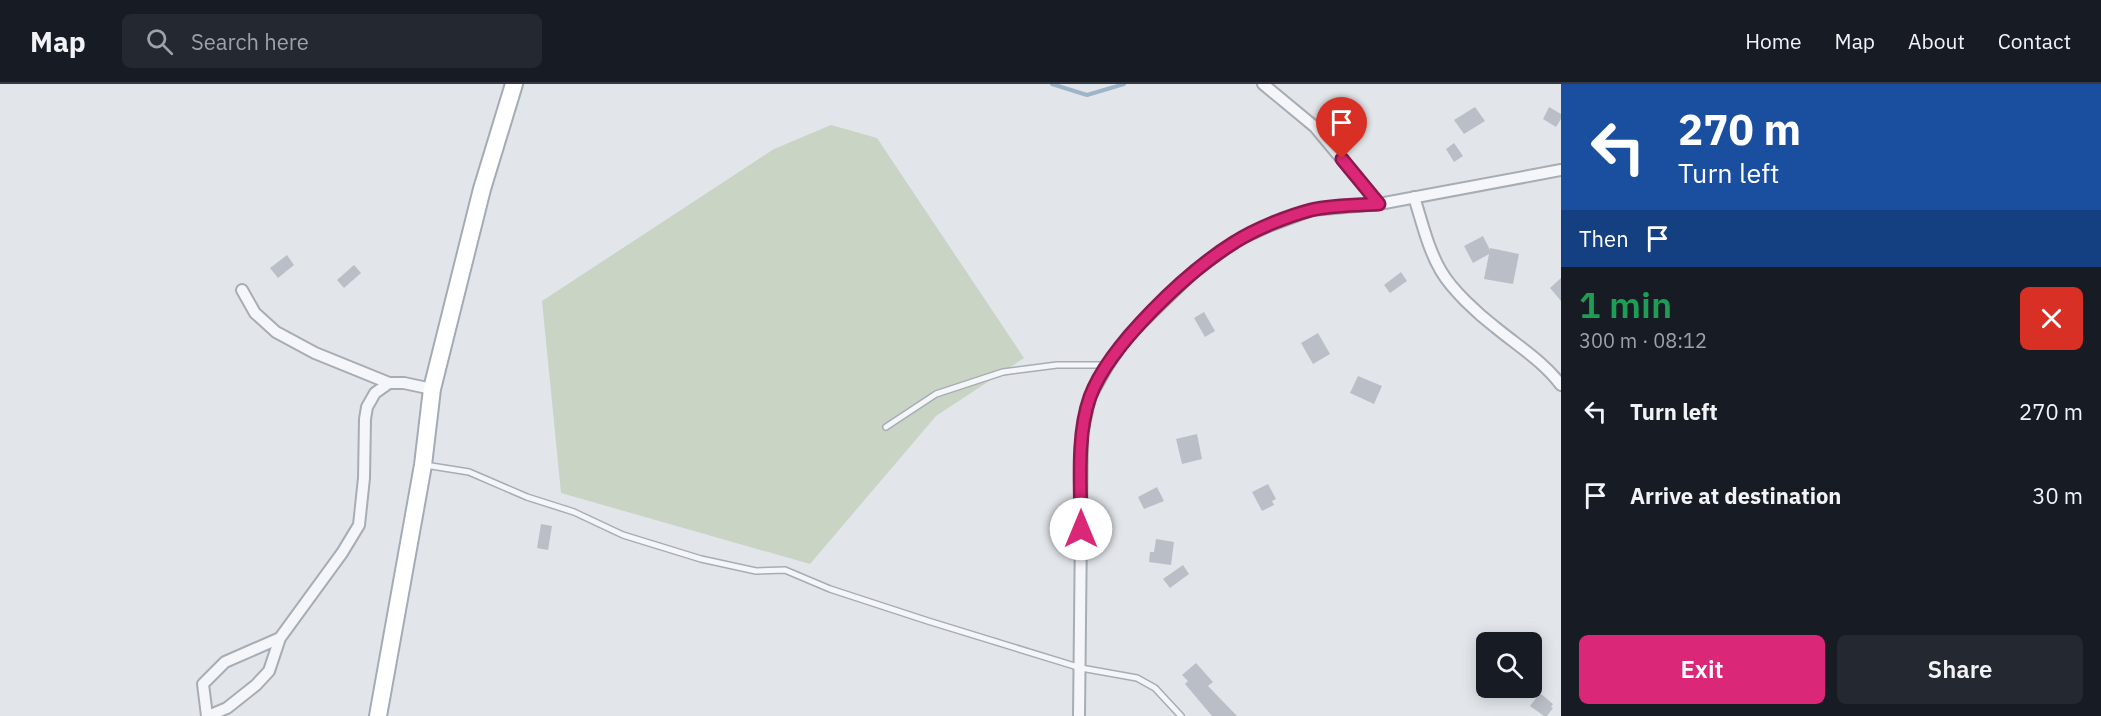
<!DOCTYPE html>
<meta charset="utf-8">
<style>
body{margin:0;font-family:"IBM Plex Sans",sans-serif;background:#242831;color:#f1f3f6;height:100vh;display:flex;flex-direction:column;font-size:22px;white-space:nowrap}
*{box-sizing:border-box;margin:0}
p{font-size:20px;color:#9ea1a6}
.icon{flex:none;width:33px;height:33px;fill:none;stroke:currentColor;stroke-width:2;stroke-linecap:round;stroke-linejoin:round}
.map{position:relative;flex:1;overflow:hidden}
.side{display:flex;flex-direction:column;background:#171b24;width:540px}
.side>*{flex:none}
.top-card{background:#1a4fa0;color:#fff;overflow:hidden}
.tools{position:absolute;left:1476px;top:548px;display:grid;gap:12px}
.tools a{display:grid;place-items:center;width:66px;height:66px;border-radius:9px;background:#171b24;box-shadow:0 3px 15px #0003;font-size:30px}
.pin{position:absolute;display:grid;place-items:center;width:51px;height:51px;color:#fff;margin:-62px -26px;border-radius:50% 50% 50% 0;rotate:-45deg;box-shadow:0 0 6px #0007}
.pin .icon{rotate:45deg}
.me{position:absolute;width:66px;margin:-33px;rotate:0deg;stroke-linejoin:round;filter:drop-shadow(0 0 4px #0008)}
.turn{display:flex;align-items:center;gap:21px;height:126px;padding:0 18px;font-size:27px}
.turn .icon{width:78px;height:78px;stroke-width:2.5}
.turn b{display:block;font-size:42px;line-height:51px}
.then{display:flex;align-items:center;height:57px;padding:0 18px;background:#0003;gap:12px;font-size:22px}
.round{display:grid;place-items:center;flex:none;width:63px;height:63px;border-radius:9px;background:#242831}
.head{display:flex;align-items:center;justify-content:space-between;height:102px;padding:0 18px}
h1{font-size:36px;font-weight:600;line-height:45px;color:#1e9e55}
.action{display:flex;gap:12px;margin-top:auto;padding:12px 18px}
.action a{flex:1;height:69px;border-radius:9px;background:#db2777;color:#fff;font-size:24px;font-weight:600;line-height:69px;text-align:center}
.action a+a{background:#242831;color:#f1f3f6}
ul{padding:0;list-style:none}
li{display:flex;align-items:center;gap:18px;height:84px;padding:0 18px}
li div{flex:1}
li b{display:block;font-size:22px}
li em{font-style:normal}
header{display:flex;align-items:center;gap:36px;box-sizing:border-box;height:84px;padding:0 30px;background:#171b24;border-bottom:2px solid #363941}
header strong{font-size:28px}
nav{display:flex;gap:33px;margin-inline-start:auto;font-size:21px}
.search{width:420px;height:54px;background:#242831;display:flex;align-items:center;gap:15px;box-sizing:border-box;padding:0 21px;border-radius:9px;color:#9ea1a6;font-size:22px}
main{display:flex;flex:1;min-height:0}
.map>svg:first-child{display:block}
.green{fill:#c9d4c4}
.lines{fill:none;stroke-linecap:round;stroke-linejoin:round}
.stream{stroke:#9eb5c9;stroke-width:4}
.building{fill:#babfc7}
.service-casing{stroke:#a7adb4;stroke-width:8}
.minor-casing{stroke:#a7adb4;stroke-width:14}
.primary-casing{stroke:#a2abb6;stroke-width:20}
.service{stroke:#f5f6f9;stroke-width:5}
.minor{stroke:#f5f6f9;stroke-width:10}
.primary{stroke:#fff;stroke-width:16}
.route-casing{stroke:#8e194d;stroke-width:15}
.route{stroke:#db2777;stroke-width:10}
</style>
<header>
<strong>Map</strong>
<div class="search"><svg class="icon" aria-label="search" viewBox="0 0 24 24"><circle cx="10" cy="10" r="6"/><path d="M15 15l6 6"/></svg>Search here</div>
<nav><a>Home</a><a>Map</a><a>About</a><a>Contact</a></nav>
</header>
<main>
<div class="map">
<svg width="1561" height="632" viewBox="0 0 1561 632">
<rect width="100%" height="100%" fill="#e2e6ea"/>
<path class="green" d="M831 41 877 54 1024 274 936 332 810 480 561 409 542 217 774 65Z"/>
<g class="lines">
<path class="stream" d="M1052 0 1087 11 1124 0"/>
</g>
<path class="building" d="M1475 23 1485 37 1464 50 1454 36Z
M1549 23 1561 30V35L1556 43 1543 35Z
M1454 59 1463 72 1454 78 1446 65Z
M1483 152 1490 166V164L1519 170 1513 200 1484 195 1489 170 1473 179 1464 162Z
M287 171 294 181 278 194 270 184Z
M354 181 361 189 344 204 337 196Z
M1401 188 1407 197 1390 209 1384 201Z
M1561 194V217L1550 204Z
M1204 228 1215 247 1205 253 1194 234Z
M1318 249 1330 270 1313 280 1301 259Z
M1358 292 1382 302 1374 320 1350 309Z
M1197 350 1202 375 1182 380 1176 355Z
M1268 400 1276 415 1272 417 1274 421 1262 427 1252 408Z
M1157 403 1164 417 1144 425 1138 413Z
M541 440 552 442 548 466 537 464Z
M1156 455 1174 458 1171 481 1149 478 1150 468H1154Z
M1183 481 1189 490 1170 504 1163 495Z
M1196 579 1213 598 1208 602 1237 632H1212L1185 600 1188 597 1182 591Z
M1540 609 1553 620 1551 623 1553 624 1547 632H1544L1530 622Z"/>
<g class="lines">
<g class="service-casing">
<path id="service" d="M886 343 936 310 1003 288 1057 281H1108
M425 381 469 388 527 413 574 428 623 451 701 475 756 487 785 486 830 505 928 537 1081 584 1137 594 1155 604 1181 632"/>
</g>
<g class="minor-casing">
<path id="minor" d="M1263 0 1315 43 1379 120
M1414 113C1422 138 1428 165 1441 187 1452 206 1478 230 1495 243 1518 262 1543 277 1561 301
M242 206 255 229 276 248 315 269 389 299H404L432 305
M207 632 203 600 225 578 280 554
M208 632 227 624 256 601 269 587 280 554 342 469 359 441 364 394 365 335 367 323 375 309 389 299
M1079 632 1082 349 1090 313 1108 281 1128 252 1194 188 1236 157 1269 142 1312 126 1379 120 1561 86"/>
</g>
<g class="primary-casing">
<path id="primary" d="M378 632 423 381 432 305 482 105 514 0"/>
</g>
<use href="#service" class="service"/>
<use href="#minor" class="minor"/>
<use href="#primary" class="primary"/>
</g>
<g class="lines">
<g class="route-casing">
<path id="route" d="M1081 445C1081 404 1076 352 1090 313 1109 261 1188 187 1235 158 1255 145 1288 132 1311 126 1332 121 1357 121 1379 120L1342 75"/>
</g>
<use href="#route" class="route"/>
</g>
</svg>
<div class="tools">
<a><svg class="icon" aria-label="search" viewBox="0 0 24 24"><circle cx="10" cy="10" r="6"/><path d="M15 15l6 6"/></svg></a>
</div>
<div class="pin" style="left:1342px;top:75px;background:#d93025"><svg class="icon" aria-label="arrive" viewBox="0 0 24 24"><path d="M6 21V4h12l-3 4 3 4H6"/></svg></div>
<svg class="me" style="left:1081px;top:445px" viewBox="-20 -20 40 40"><circle r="19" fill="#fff"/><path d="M0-13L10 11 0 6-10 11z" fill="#db2777"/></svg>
</div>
<section class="side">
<div class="top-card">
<div class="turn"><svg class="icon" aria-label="left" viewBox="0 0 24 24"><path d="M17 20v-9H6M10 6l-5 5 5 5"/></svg><div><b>270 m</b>Turn left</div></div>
<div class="then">Then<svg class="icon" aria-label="arrive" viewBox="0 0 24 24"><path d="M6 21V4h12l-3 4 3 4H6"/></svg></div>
</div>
<div class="head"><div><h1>1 min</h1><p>300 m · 08:12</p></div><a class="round" style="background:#d93025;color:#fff"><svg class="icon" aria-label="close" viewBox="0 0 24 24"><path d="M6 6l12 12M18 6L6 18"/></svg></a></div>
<ul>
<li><svg class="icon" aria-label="left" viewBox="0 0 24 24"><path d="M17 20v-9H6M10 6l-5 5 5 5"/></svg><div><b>Turn left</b></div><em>270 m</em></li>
<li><svg class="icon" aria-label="arrive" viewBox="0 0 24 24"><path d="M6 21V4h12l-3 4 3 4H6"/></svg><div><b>Arrive at destination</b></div><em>30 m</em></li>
</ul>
<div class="action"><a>Exit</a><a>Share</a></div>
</section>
</main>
